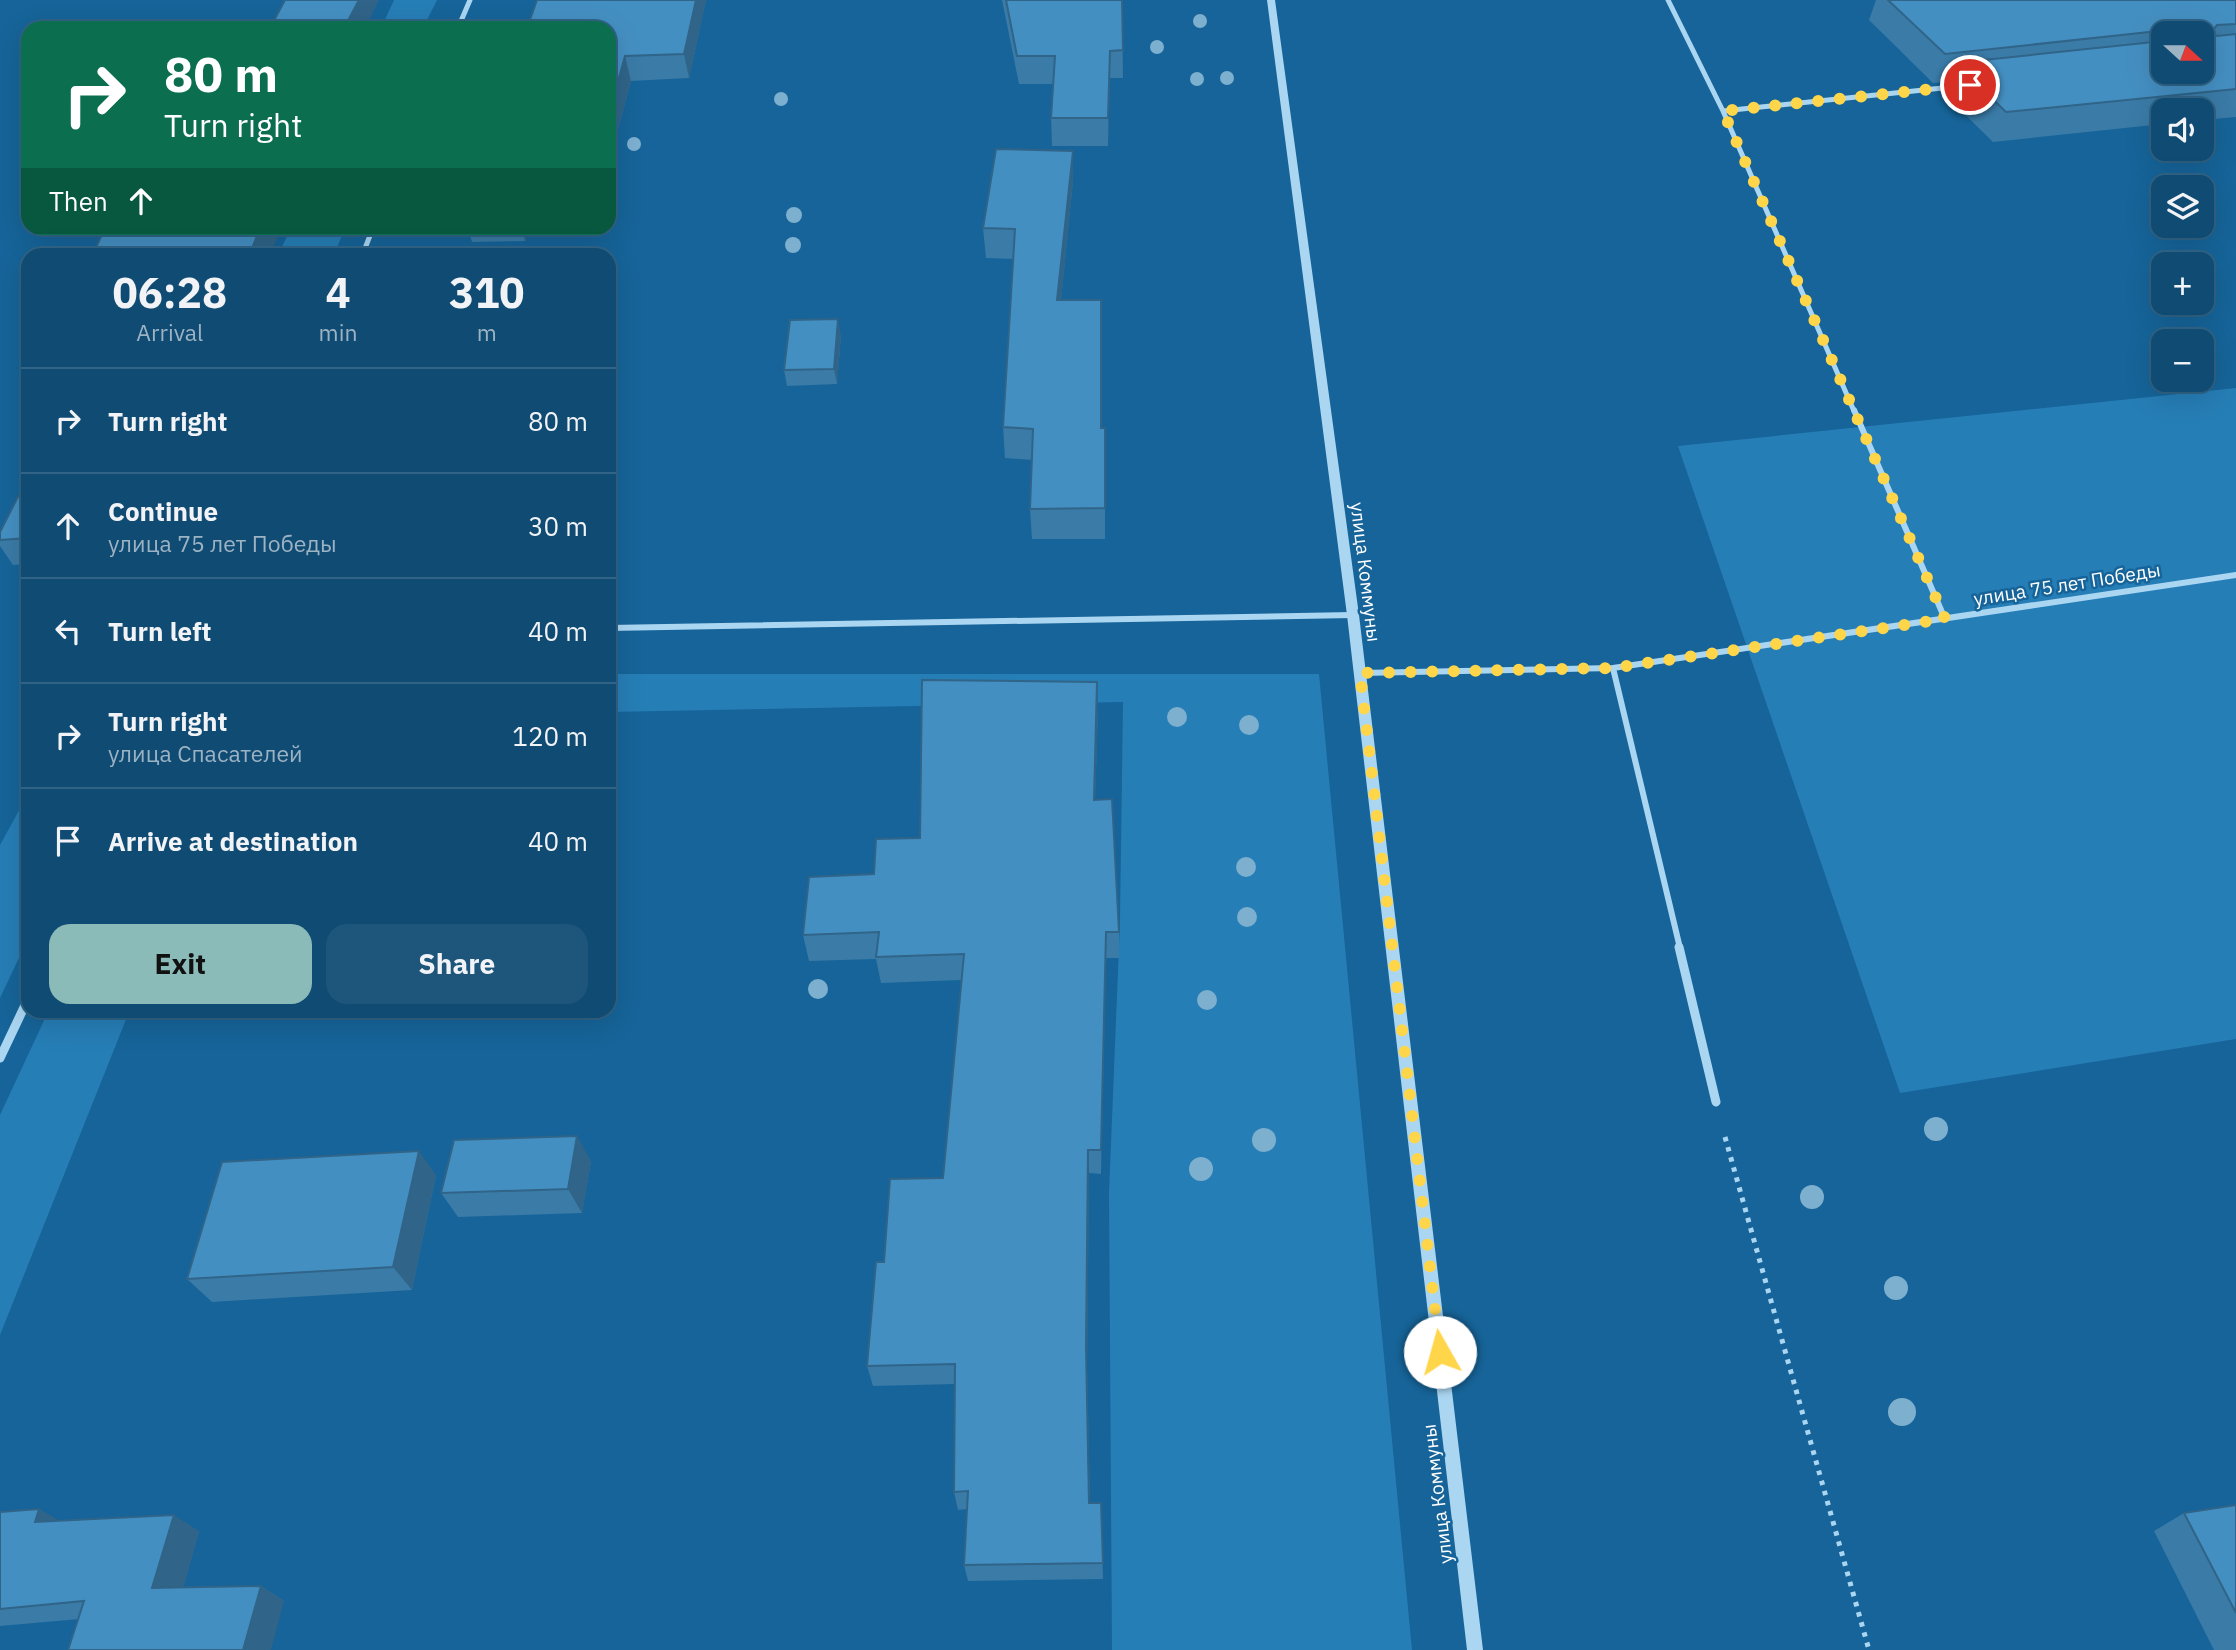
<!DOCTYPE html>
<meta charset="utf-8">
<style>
body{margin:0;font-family:"IBM Plex Sans",sans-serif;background:#1e557b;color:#f1f3f6;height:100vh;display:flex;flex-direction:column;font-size:26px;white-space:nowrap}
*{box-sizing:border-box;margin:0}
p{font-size:23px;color:#9cb3c4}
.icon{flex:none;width:38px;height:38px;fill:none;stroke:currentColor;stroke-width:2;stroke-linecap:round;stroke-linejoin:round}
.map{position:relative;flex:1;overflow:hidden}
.side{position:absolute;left:21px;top:248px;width:595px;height:770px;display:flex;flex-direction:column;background:#104b73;border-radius:21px;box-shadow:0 7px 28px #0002,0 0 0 2px #306385}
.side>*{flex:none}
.hud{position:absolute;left:21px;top:21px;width:595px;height:214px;border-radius:21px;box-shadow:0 7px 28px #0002,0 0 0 2px #306385;background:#0b6e4f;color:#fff;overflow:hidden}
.needle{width:46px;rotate:111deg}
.controls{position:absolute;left:2151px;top:21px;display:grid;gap:14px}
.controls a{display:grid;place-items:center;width:63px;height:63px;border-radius:14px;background:#104b73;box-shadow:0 7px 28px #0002,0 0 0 2px #306385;font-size:35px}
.pin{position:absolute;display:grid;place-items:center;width:60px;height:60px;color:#fff;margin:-30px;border:4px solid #fff;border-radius:50%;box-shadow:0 2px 7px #0007}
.me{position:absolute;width:77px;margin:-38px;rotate:353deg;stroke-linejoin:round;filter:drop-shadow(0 0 5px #0008)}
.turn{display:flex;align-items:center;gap:24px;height:147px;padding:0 28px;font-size:32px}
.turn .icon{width:91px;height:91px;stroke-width:2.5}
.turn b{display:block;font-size:49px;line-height:60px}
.then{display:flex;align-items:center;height:66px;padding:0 28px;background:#0003;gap:14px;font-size:26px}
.eta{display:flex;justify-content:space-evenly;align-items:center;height:119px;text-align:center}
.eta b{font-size:42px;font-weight:700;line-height:49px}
.action{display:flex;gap:14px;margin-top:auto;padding:14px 28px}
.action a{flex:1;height:80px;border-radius:21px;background:#8bbbb9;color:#111;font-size:28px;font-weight:700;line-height:80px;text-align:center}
.action a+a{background:#1e557b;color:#f1f3f6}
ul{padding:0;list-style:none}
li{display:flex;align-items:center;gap:21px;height:105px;padding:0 28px;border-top:2px solid #306385}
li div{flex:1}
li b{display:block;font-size:26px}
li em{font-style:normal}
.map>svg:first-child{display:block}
.green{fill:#267eb6}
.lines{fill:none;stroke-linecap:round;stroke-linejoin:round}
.path{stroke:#abd6f2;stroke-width:5;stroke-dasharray:4.5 6;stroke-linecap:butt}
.minor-far2{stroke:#abd6f2;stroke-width:5}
.minor-far1{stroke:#abd6f2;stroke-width:6}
.minor{stroke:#abd6f2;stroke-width:9}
.tertiary{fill:#abd6f2;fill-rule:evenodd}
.tree{fill:#7dafcf}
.wall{fill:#3a7ba7;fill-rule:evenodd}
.shaded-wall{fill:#306488}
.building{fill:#448fc2;stroke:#306488;stroke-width:2}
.route{stroke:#ffd54a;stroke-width:12;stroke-dasharray:0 21.6}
.labels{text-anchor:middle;stroke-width:5;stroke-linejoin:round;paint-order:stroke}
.street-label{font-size:19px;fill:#fff;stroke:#166499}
</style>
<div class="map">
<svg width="2236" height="1650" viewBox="0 0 2236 1650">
<rect width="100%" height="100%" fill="#166499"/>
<path class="green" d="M394 0H437L423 28H381Z
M291 228H345L334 255H278Z
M2236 388V1039L1900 1093 1678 446Z
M609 674H1319L1412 1650H1112L1109 1193 1120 921 1123 702 609 712Z
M28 794V939L0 998V845Z
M48 1012H129L0 1335V1115Z"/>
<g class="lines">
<path class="path" d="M1725 1137 1869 1650"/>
<path class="minor-far2" d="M1668 0 1723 111 1854 411
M458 28 470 0
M1723 111 1952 87
M362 256 373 228"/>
<path class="minor-far1" d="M1854 410 1945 619
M609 628 1353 615
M1613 668 2236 575
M1360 673 1613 668 1680 948"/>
<path class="minor" d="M1679 947 1716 1102
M0 1058 28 999"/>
<path class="tertiary" d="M1267 0H1275L1359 615 1483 1650H1467L1347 615Z"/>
</g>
<g class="tree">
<circle cx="1200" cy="21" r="7"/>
<circle cx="1157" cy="47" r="7"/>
<circle cx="1227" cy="78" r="7"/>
<circle cx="1197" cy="79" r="7"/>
<circle cx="781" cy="99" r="7"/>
<circle cx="634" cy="144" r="7"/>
<circle cx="794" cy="215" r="8"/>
<circle cx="793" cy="245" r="8"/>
<circle cx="1177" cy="717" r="10"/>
<circle cx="1249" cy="725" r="10"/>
<circle cx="1246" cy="867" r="10"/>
<circle cx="1247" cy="917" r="10"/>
<circle cx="818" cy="989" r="10"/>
<circle cx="1207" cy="1000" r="10"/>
<circle cx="1936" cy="1129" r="12"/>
<circle cx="1264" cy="1140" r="12"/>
<circle cx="1201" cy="1169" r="12"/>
<circle cx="1812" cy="1197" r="12"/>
<circle cx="1896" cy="1288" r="12"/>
<circle cx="1902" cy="1412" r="14"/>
</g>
<path class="wall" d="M537 0H706L689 78 631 81 609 163V28Z
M1002 0H1122L1123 78H1110L1108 146H1052L1051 118 1054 84H1019Z
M1876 0H2236V117L2202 120V110H2163V124L1993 142 1943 93 1947 82 1933 83 1869 20ZM2163 33H2202L2163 72Z
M1073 151V181L1061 300 1101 428H1105V539H1032L1030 509 1032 460 1005 458 1003 427 1013 259 986 258 983 228Z
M461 228H529L525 241 472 242 468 228Z
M841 335 837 384 787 386 784 370Z
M28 477V564L13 565 0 546V532Z
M1098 710 1095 800 1119 932V958H1106L1101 1174 1089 1173 1087 1367 1090 1503H1101L1103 1579 968 1581 964 1565 967 1509 958 1510 954 1492 955 1384 873 1386 867 1366 884 1262 943 1178 961 980 881 983 876 959 809 961 803 935 874 874 920 838Z
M591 1161 582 1213 458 1217 441 1193Z
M436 1175 412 1290 212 1302 187 1279Z
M2236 1505V1650H2214L2154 1531 2184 1513Z
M39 1509 59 1521 199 1531 183 1588 261 1586 284 1601 0 1626V1512Z"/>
<path class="shaded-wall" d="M359 0H379L365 28H344Z
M696 0H706L689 78 684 54Z
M1110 51V78L1108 146V118Z
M625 56 631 81 609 163V114Z
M1073 151V181L1058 331 1057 300Z
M260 228H281L270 256H249Z
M521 228H529L525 241Z
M838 319 841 335 837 384 834 369Z
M1097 682 1098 710 1094 827V800Z
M1106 932V958L1101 1174V1150Z
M577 1136 591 1161 582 1213 568 1189Z
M1088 1150 1089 1173 1087 1367 1086 1347Z
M419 1151 436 1175 412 1290 393 1267Z
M39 1509 67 1525 35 1522Z
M174 1515 199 1531 179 1604 152 1588Z
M261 1586 284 1601 271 1650H243Z"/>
<path class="building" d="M285 0H359L344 28H270Z
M537 0H696L684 54 625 56 609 114V28H527Z
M1006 0H1122L1123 50 1110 51 1108 118H1051L1055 56H1017Z
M1888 0H2236V24L2217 25 2212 32 2217 36 2236 34V89L2006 112 1955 63 2163 41V72H2202V33H2182L2177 29 1945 54Z
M996 149 1073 151 1057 300H1101V428H1105V508L1030 509 1033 429 1003 427 1015 229 983 228Z
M105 228H260L249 256H92Z
M838 319 834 369 784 370 790 320Z
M28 477V538L0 540V532Z
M922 680 1097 682 1094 800 1112 799 1119 932H1106L1101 1150H1088L1086 1347 1089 1503H1101L1103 1563 964 1565 968 1491 954 1492 955 1364 867 1366 876 1262H884L890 1179 943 1178 964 954 876 957 879 932 803 935 809 877 874 874 876 839 920 838Z
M577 1136 568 1189 441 1193 454 1140Z
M419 1151 393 1267 187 1279 222 1162Z
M2236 1505V1613L2184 1513Z
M39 1509 35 1522 174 1515 152 1588 261 1586 243 1650H68L84 1601 0 1609V1512Z"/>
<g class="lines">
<path class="route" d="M1440 1352 1360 673 1613 668 1945 619 1723 111 1970 85"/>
</g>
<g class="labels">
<g class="street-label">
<text transform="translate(1366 572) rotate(83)" y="7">улица Коммуны</text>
<text transform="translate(2067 584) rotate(-9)" y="7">улица 75 лет Победы</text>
<text transform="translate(1437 1494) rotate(-97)" y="7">улица Коммуны</text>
</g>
</g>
</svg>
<div class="controls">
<a><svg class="needle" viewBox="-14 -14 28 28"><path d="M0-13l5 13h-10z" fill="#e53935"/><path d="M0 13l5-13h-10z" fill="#9cb3c4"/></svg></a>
<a><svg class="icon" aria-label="sound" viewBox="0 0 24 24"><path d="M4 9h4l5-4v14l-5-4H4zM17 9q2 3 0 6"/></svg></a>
<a><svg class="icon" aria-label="layers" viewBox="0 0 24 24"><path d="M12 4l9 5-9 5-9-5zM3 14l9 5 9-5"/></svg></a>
<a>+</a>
<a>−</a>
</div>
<div class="pin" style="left:1970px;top:85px;background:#d93025"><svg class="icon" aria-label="arrive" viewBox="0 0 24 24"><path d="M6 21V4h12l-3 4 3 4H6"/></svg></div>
<svg class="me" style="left:1440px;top:1352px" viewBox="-20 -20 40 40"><circle r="19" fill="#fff"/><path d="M0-13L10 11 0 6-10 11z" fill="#ffd54a"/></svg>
<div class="hud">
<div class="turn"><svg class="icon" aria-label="right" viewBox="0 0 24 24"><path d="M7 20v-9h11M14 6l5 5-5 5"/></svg><div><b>80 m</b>Turn right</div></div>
<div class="then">Then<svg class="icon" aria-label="ahead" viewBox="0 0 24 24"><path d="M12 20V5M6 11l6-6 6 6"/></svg></div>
</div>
<section class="side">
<div class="eta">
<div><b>06:28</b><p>Arrival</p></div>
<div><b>4</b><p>min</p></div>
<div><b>310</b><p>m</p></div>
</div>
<ul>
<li><svg class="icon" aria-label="right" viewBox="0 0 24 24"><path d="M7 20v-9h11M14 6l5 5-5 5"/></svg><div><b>Turn right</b></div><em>80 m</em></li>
<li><svg class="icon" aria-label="ahead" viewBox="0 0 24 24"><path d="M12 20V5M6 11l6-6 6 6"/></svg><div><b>Continue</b><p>улица 75 лет Победы</p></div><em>30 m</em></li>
<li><svg class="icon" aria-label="left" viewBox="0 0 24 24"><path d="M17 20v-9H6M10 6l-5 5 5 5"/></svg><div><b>Turn left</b></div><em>40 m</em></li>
<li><svg class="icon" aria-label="right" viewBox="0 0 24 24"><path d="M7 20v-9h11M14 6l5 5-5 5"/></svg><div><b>Turn right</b><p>улица Спасателей</p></div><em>120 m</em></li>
<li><svg class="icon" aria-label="arrive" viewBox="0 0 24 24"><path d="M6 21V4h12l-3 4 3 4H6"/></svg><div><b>Arrive at destination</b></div><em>40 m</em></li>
</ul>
<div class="action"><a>Exit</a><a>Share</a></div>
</section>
</div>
